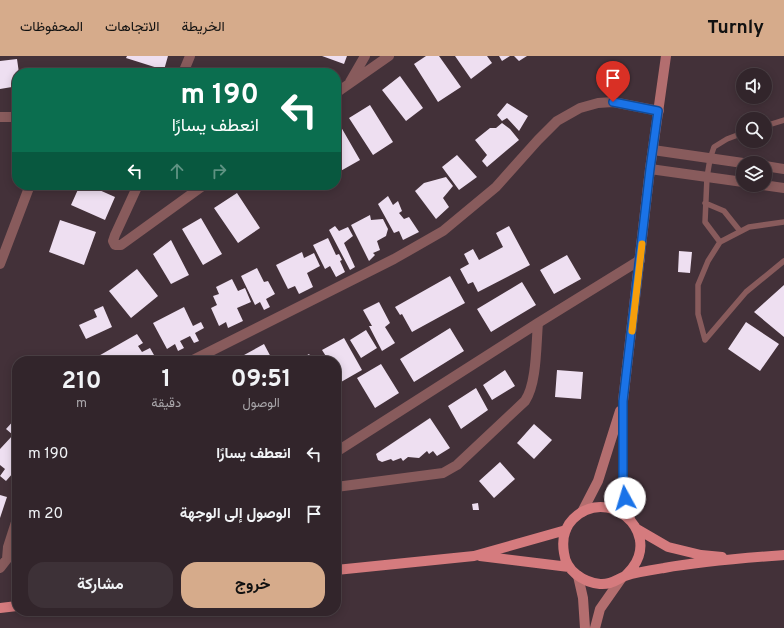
<!DOCTYPE html>
<html lang="ar">
<meta charset="utf-8">
<style>
body{margin:0;font-family:Overpass,Vazirmatn,sans-serif;background:#3d3137;color:#f1f3f6;direction:rtl;height:100vh;display:flex;flex-direction:column;font-size:15px;white-space:nowrap}
*{box-sizing:border-box;margin:0}
p{font-size:13px;color:#a8a5a9}
.icon{flex:none;width:22px;height:22px;fill:none;stroke:currentColor;stroke-width:2;stroke-linecap:round;stroke-linejoin:round}
.map{position:relative;flex:1;overflow:hidden;direction:ltr}
.sheet{position:absolute;left:12px;top:300px;width:329px;height:260px;display:flex;flex-direction:column;background:#32252b;border-radius:16px;box-shadow:0 2px 10px #0003,0 0 0 1px #4d4247;direction:rtl}
.sheet>*{flex:none}
.banner{position:absolute;left:12px;top:12px;width:329px;height:122px;border-radius:16px;box-shadow:0 2px 10px #0003,0 0 0 1px #4d4247;direction:rtl;background:#0b6e4f;color:#fff;overflow:hidden}
.buttons{position:absolute;left:736px;top:12px;display:grid;gap:8px}
.buttons a{display:grid;place-items:center;width:36px;height:36px;border-radius:50%;background:#32252b;box-shadow:0 2px 10px #0003,0 0 0 1px #4d4247;font-size:20px}
.pin{position:absolute;display:grid;place-items:center;width:34px;height:34px;color:#fff;margin:-41px -17px;border-radius:50% 50% 50% 0;rotate:-45deg;box-shadow:0 0 4px #0007}
.pin .icon{rotate:45deg}
.me{position:absolute;width:44px;margin:-22px;rotate:354deg;stroke-linejoin:round;filter:drop-shadow(0 0 3px #0008)}
.turn{display:flex;align-items:center;gap:14px;height:84px;padding:0 16px;font-size:18px}
.turn .icon{width:52px;height:52px;stroke-width:2.5}
.turn b{display:block;font-size:28px;line-height:34px}
.lanes{display:flex;align-items:center;height:38px;padding:0 16px;background:#0003;justify-content:center;gap:20px;direction:ltr}
.lanes .off{opacity:.35}
.eta{display:flex;justify-content:space-evenly;align-items:center;height:68px;text-align:center}
.eta b{font-size:24px;font-weight:700;line-height:28px}
.cta{display:flex;gap:8px;margin-top:auto;padding:8px 16px}
.cta a{flex:1;height:46px;border-radius:16px;background:#d6ab8b;color:#111;font-size:16px;font-weight:700;line-height:46px;text-align:center}
.cta a+a{background:#3d3137;color:#f1f3f6}
ul{padding:0;list-style:none}
li{display:flex;align-items:center;gap:12px;height:60px;padding:0 16px}
li div{flex:1}
li b{display:block;font-size:15px}
li em{font-style:normal}
header{display:flex;align-items:center;gap:24px;box-sizing:border-box;height:56px;padding:0 20px;background:#d6ab8b;color:#111}
header strong{font-size:19px}
nav{display:flex;gap:22px;margin-inline-start:auto;font-size:14px}
.map>svg:first-child{display:block}
.building{fill:#eedff1}
.lines{fill:none;stroke-linecap:round;stroke-linejoin:round}
.lane{stroke:#885b5c;stroke-width:5.5}
.street{stroke:#885b5c;stroke-width:10}
.secondary{stroke:#b36e6f;stroke-width:10}
.primary{stroke:#d57b7e;stroke-width:10}
.route-casing{stroke:#114b97;stroke-width:10}
.route{stroke:#1a73e8;stroke-width:7}
.slow{stroke:#f59e0b;stroke-width:7}
</style>
<header>
<strong>Turnly</strong>
<nav><a>الخريطة</a><a>الاتجاهات</a><a>المحفوظات</a></nav>
</header>
<div class="map">
<svg width="784" height="572" viewBox="0 0 784 572">
<rect width="100%" height="100%" fill="#433139"/>
<path class="building" d="M127 0H168L164 14 126 2Z
M322 0H347L344 8Z
M426 0H439L461 31 438 46 414 8Z
M455 0H487L492 7 471 23Z
M499 0H510L502 5Z
M514 0H527L519 5Z
M17 3 19 17H17V26L11 27 12 31 0 33V5Z
M400 20 423 52 406 65 382 34Z
M507 47 528 60 519 75 507 62 502 65 497 59Z
M370 49 393 86 373 99 349 62Z
M502 67 510 73 519 84 487 111 482 105 487 99 475 84 490 72H496Z
M341 71 360 104 337 117 336 74Z
M457 99 477 121 459 134 442 111Z
M446 121 453 130 443 142 449 151 436 163 415 135 424 127Z
M80 129H88L115 141 105 164 71 149Z
M298 129H310L301 134Z
M237 137 260 172 238 187 214 152Z
M388 140 393 149 398 145 402 155 399 157 404 163 409 161 419 176 403 184 399 175 394 177 378 148Z
M370 159 371 164 383 163 388 173 386 180 377 185 380 194 373 197 375 199 369 205 351 169Z
M201 162 222 198 203 209 182 173Z
M60 164 96 176 84 209 49 196Z
M335 170 339 175 348 171 353 180 344 187 355 211 350 214 329 174Z
M509 170 530 209 478 236 473 226 468 228 460 213 469 208 464 198 473 193 479 204 503 191 496 177Z
M328 182 336 199 339 198 342 204 340 205 345 216 336 221 330 210 325 213 313 189Z
M171 184 189 219 171 228 153 198Z
M679 195 692 196 690 217 678 216Z
M302 196 304 202 314 197 320 210 307 217 313 231 299 238 295 230 288 233 276 209Z
M567 199 581 223 554 238 540 214Z
M257 212 264 226 268 225 275 238 266 243 270 251 264 254 260 246 255 249 241 220Z
M137 213 158 240 131 262 109 235Z
M450 220 465 247 412 276 402 258 400 259 395 251Z
M232 223 238 235 245 232 251 246 237 252 243 265 228 272 226 266 219 270 211 252 217 249 213 240 219 238 216 231Z
M522 226 536 249 491 276 477 253Z
M784 229V281L754 256Z
M379 246 390 267 385 271 395 287 382 295 369 270H372L363 254Z
M103 250 112 271 86 283 79 269 97 261 94 254Z
M184 251 193 270 201 266 204 272 195 277 199 285 194 287 190 280 180 285 184 292 178 295 175 288 167 293 153 267Z
M746 266 779 288 760 315 728 293Z
M450 272 464 295 414 326 400 303Z
M366 274 377 292 361 302 350 284Z
M137 278 143 287 138 290 142 296 150 292 154 299 147 303 148 305H97L95 302Z
M344 282 362 314 341 326 336 318V305H329L322 294Z
M264 288 273 305H233Z
M309 298 314 305H297Z
M82 299 85 305H72Z
M381 308 399 337 375 352 357 322Z
M505 314 515 330 492 344 483 329Z
M557 314 583 316 581 343 555 341Z
M476 332 488 354 461 373 448 350Z
M16 362 17 363V421L13 417 6 425 0 420 5 413 0 409V393L13 379 6 373Z
M430 362 450 392 437 400 433 395 429 398 427 395 419 402 408 401 403 405 401 402 393 405 391 403 382 406 378 404 376 398Z
M534 368 552 384 534 403 517 387Z
M500 406 515 423 494 442 479 425Z
M0 439 7 441 0 462Z
M478 447 479 454H473L472 448Z"/>
<g class="lines">
<path class="lane" d="M765 70 784 64
M705 147 724 155 740 175
M720 186 705 166 707 121 710 103 714 91 727 83 743 77
M705 284 698 258V229L708 205 720 186 749 171 784 166
M705 284 746 236 784 205"/>
<path class="street" d="M183 17 190 0
M350 26 365 0
M336 37 389 0
M0 61H17
M653 94 743 107
M765 110 784 113
M650 113 743 126
M138 129 115 179 113 185 115 189H121L204 129
M763 129 784 132
M0 208 30 129
M191 305 394 203 443 175 496 131 538 84 557 65 580 52 598 47 613 46 659 55
M336 396 538 267 640 204
M336 431 443 417 457 409 525 345C537 328 536 288 538 267
M0 512 7 503 8 491 17 463"/>
<path class="secondary" d="M582 456 598 425 620 355
M630 463 623 431V345L650 113 666 0
M578 520 583 542 585 572
M595 572 600 553 621 523"/>
<path class="primary" d="M637 473 668 491 701 499 722 501
M480 500 569 511
M336 514 474 500 566 474
M625 520C628 517 631 514 633 511 660 474 607 429 573 463 564 472 562 485 564 497 566 515 583 526 600 528 610 529 616 524 625 520 637 516 651 514 664 512 703 505 744 502 784 499
M0 552 17 550"/>
</g>
<g class="lines">
<g class="route-casing">
<path id="route" d="M613 46 658 55 650 113 623 345V431L625 442"/>
</g>
<use href="#route" class="route"/>
<path class="slow" d="M632 275 642 188"/>
</g>
</svg>
<div class="buttons">
<a><svg class="icon" aria-label="sound" viewBox="0 0 24 24"><path d="M4 9h4l5-4v14l-5-4H4zM17 9q2 3 0 6"/></svg></a>
<a><svg class="icon" aria-label="search" viewBox="0 0 24 24"><circle cx="10" cy="10" r="6"/><path d="M15 15l6 6"/></svg></a>
<a><svg class="icon" aria-label="layers" viewBox="0 0 24 24"><path d="M12 4l9 5-9 5-9-5zM3 14l9 5 9-5"/></svg></a>
</div>
<div class="pin" style="left:613px;top:46px;background:#d93025"><svg class="icon" aria-label="arrive" viewBox="0 0 24 24"><path d="M6 21V4h12l-3 4 3 4H6"/></svg></div>
<svg class="me" style="left:625px;top:442px" viewBox="-20 -20 40 40"><circle r="19" fill="#fff"/><path d="M0-13L10 11 0 6-10 11z" fill="#1a73e8"/></svg>
<div class="banner">
<div class="turn"><svg class="icon" aria-label="left" viewBox="0 0 24 24"><path d="M17 20v-9H6M10 6l-5 5 5 5"/></svg><div><b>190 m</b>انعطف يسارًا</div></div>
<div class="lanes"><svg class="icon" aria-label="left" viewBox="0 0 24 24"><path d="M17 20v-9H6M10 6l-5 5 5 5"/></svg><svg class="icon off" aria-label="ahead" viewBox="0 0 24 24"><path d="M12 20V5M6 11l6-6 6 6"/></svg><svg class="icon off" aria-label="right" viewBox="0 0 24 24"><path d="M7 20v-9h11M14 6l5 5-5 5"/></svg></div>
</div>
<section class="sheet">
<div class="eta">
<div><b>09:51</b><p>الوصول</p></div>
<div><b>1</b><p>دقيقة</p></div>
<div><b>210</b><p>m</p></div>
</div>
<ul>
<li><svg class="icon" aria-label="left" viewBox="0 0 24 24"><path d="M17 20v-9H6M10 6l-5 5 5 5"/></svg><div><b>انعطف يسارًا</b></div><em>190 m</em></li>
<li><svg class="icon" aria-label="arrive" viewBox="0 0 24 24"><path d="M6 21V4h12l-3 4 3 4H6"/></svg><div><b>الوصول إلى الوجهة</b></div><em>20 m</em></li>
</ul>
<div class="cta"><a>خروج</a><a>مشاركة</a></div>
</section>
</div>
